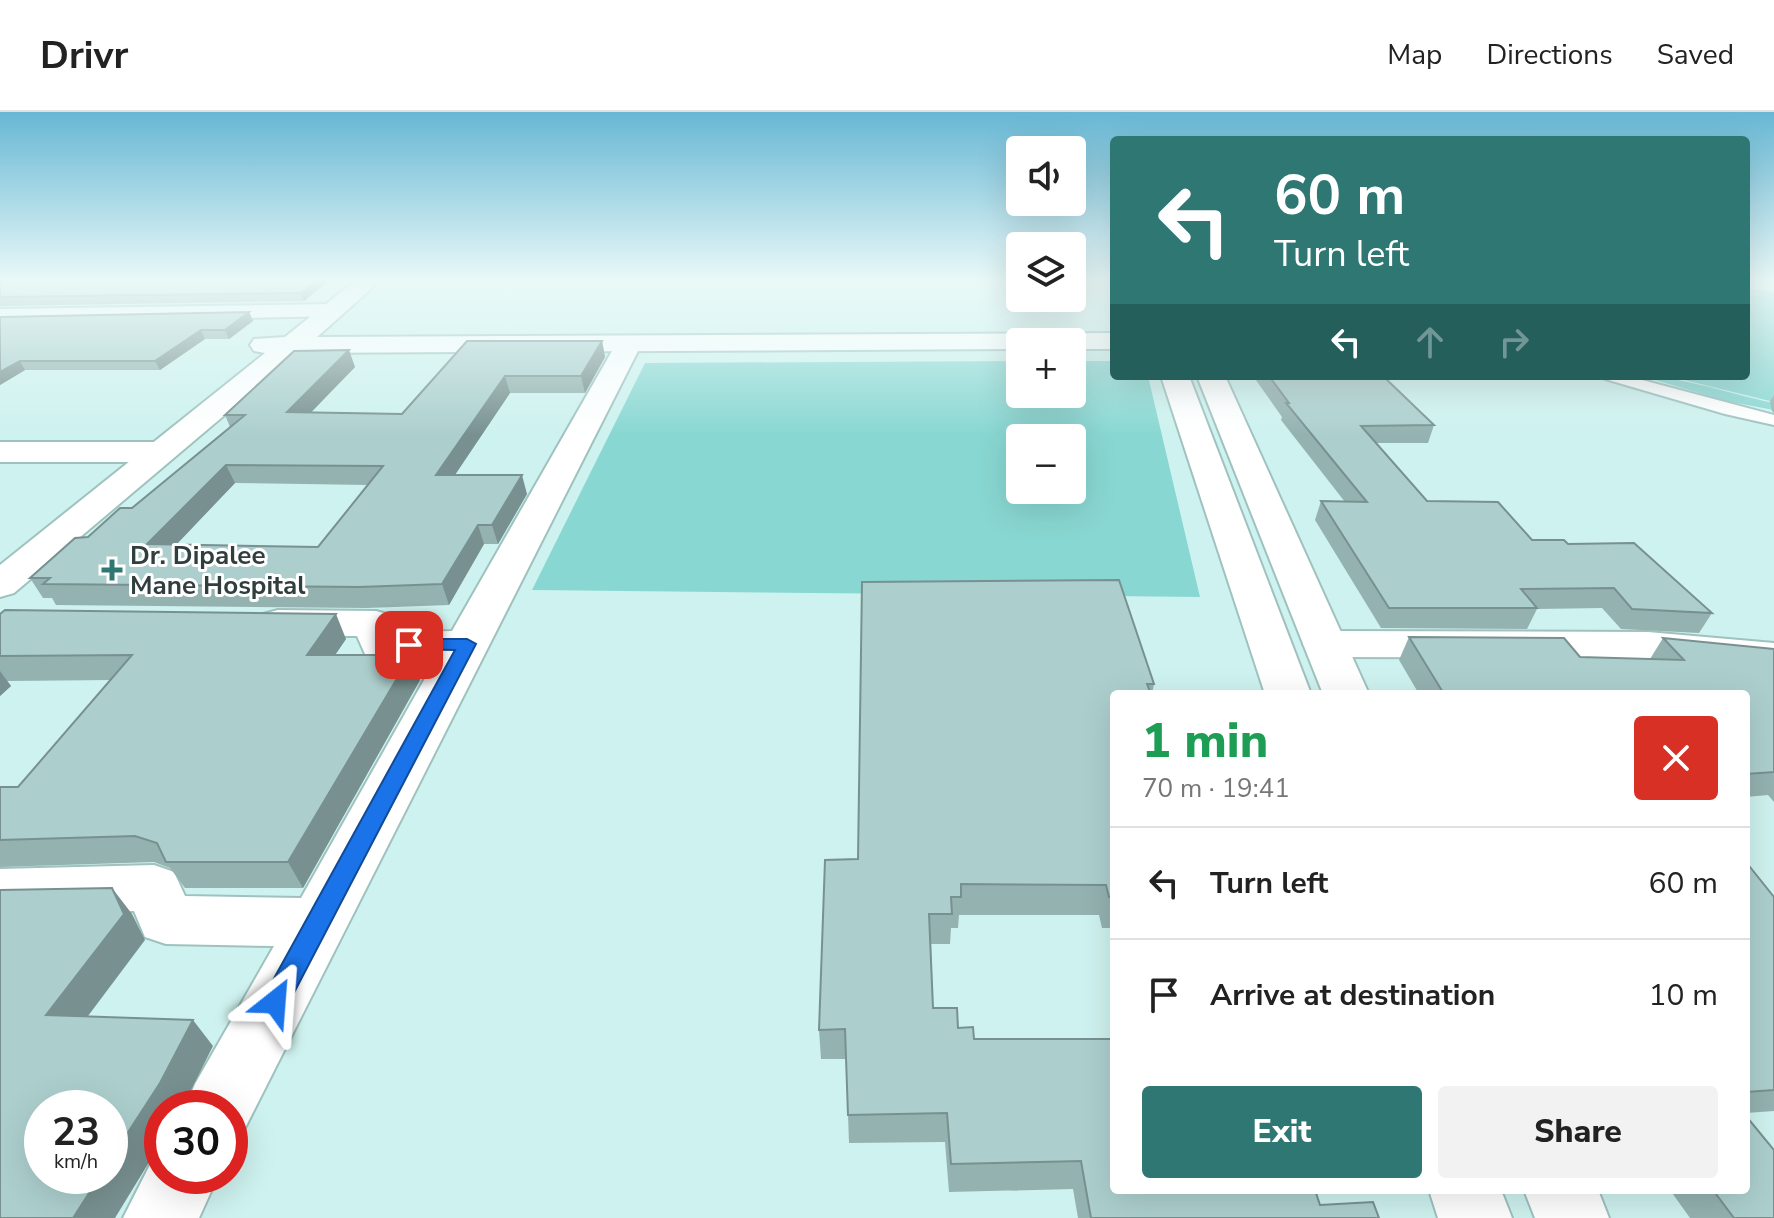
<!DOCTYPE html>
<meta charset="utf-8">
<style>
body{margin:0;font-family:"Nunito Sans",sans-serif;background:#f2f2f2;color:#222;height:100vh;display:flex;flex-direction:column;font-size:30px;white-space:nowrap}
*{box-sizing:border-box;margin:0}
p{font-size:26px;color:#767676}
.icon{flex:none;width:44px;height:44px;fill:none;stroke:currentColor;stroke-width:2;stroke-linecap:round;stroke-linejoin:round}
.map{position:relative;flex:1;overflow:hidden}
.details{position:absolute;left:1110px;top:578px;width:640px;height:504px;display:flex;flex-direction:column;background:#fff;border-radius:8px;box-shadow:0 8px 32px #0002}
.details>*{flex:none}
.hud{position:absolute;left:1110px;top:24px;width:640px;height:244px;border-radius:8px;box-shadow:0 8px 32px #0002;background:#2e7773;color:#fff;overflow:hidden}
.controls{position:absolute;left:1006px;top:24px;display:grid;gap:16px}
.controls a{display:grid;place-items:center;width:80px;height:80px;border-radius:8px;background:#fff;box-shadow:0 8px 32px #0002;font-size:40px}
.speed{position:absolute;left:24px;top:978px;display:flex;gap:16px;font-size:40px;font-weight:700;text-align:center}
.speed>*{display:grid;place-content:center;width:104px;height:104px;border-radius:50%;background:#fff;box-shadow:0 8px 32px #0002;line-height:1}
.speed small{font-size:20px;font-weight:400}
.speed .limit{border:12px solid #d22;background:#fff;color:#111}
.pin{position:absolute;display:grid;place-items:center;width:68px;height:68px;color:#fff;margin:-34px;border-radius:16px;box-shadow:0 4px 12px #0006}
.me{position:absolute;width:88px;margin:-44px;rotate:28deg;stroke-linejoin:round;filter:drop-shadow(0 0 6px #0008)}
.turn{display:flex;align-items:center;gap:28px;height:168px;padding:0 32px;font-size:36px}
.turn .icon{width:104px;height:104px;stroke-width:2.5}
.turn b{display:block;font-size:56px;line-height:68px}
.lanes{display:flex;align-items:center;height:76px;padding:0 32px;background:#0003;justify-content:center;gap:40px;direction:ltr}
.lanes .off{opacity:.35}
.round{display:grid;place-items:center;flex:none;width:84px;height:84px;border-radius:8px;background:#f2f2f2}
.head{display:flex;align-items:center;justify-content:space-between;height:136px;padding:0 32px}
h1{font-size:48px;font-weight:800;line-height:60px;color:#1e9e55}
.primary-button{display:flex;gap:16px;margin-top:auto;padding:16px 32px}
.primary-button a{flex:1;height:92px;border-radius:8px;background:#2e7773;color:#fff;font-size:32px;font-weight:800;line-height:92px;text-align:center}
.primary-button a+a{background:#f2f2f2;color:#222}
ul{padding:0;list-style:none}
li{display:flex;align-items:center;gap:24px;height:112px;padding:0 32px;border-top:2px solid #e0e0e0}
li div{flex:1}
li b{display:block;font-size:30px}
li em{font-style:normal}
header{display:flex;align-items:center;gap:48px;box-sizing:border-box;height:112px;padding:0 40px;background:#fff;border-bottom:2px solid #e0e0e0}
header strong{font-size:38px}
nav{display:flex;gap:44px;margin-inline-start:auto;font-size:28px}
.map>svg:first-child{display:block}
.green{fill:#89d7d2;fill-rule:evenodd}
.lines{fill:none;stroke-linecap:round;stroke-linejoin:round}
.service-casing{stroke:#9fc2bf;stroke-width:4}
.minor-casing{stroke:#9fc2bf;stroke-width:4}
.tertiary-casing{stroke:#9fc2bf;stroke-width:4}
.service{fill:#fff;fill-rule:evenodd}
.minor{fill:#fff;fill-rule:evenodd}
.tertiary{fill:#fff;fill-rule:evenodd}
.wall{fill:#94b2b0;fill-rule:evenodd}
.shaded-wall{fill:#789190}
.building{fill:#accfcd;stroke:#789190;stroke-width:2;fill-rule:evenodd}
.route{fill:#1a73e8;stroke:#114b97;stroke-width:2}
.poi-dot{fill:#2e7773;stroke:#fff;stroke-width:3}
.labels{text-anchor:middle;stroke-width:6;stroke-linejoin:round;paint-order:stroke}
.poi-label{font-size:26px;font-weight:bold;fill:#303e3d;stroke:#fff;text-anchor:start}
</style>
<header>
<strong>Drivr</strong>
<nav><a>Map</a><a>Directions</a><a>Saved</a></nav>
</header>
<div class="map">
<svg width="1774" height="1106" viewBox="0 0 1774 1106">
<rect width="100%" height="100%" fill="#cef2ef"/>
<path class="green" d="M1746 176 1774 180V290L1668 264H1746Z
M1020 249V282H1072V249H1114V264H1148L1200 485 532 478 645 251ZM1020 326H1072V378H1020Z
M1642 264C1681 264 1733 283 1774 291V298L1726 289Z"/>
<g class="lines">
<g class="service-casing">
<path id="service" d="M1602 264H1627L1774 303V313L1725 302 1605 267Z"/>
</g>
<g class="minor-casing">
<path id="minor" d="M332 192 341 194 344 199 341 204 0 211V197Z
M625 231 634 233 638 239 243 1020 230 1025V996H185L195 972 274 834 166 832 145 825 134 799 0 803V757L154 753 174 760 185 784 301 786 437 545 380 546 365 542 357 524H278L263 520 257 511 263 502 278 498 376 499 391 503 399 520 452 519 612 239 616 233Z
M0 330H161L172 333 177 340 172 347 161 350H0Z
M1324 519 1648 520 1774 531V559L1648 546 1324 545 1309 541 1303 532 1309 523Z
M162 1036V1064H218L199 1106H123L157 1039Z"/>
</g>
<g class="tertiary-casing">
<path id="tertiary" d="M356 168H381L317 225 1114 221V237H1072V230H1020V237L298 241 14 481 0 485V453L265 241 254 239 250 233 254 227 285 225Z
M1161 264H1189L1311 582H1265Z
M1197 264H1225L1369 582H1323Z
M1429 1078H1501L1512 1106H1438Z
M1524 1078H1598L1609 1106H1535Z"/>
</g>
<use href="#service" class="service"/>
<use href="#minor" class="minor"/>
<use href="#tertiary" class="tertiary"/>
</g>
<path class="wall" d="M0 168H330L304 189 0 194Z
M249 200 253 209 229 227H205L160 258H25L0 273V205Z
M602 229 605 245 585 281H510L455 363 527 382 498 432H484L449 493 367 496 56 493 52 486H43L30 466 132 396 230 315 225 303 355 255 311 300 402 302ZM235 371 368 373 318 435 176 432Z
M1253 264H1383L1434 313 1428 331H1376L1427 389 1532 428 1568 432 1712 501 1699 521 1621 517 1602 496 1537 497 1527 517 1381 516 1315 408 1321 389 1345 390 1281 308 1282 305Z
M1774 283V301L1772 299 1770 289Z
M862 470 1154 572 1152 582H1114V816H1102L1099 803H959L958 816H951L950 832H931L933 896 974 927 1320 1093 1379 1106H1078L1073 1077 949 1080 945 1030 849 1031 846 947H821L819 918 858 747Z
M0 502 346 527 335 543 420 568 303 776H185L170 756 154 750 0 755V675H18L111 568 7 569 11 574 0 584Z
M1409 525 1580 545 1650 547 1663 526 1774 537V690L1768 683 1746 685V582H1419L1399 548Z
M1746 750 1774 785V999L1746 1001Z
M1670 1078H1746L1774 1106H1690Z"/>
<path class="shaded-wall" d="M317 168H330L304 189 301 181Z
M249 200 253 209 229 227 225 218Z
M201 218 205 227 160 258 155 249Z
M602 229 605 245 585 281 581 264Z
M349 238 355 255 294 318 287 300Z
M20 249 25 258 0 273V260Z
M505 264 510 281 442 382 436 363Z
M226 353 235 371 158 452 147 432Z
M522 363 527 382 498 432 492 413Z
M478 413 484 432 449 493 442 472Z
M336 502 346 527 318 568 307 543Z
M411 543 420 568 303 776 288 750Z
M0 559 11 574 0 584Z
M112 776 132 802 145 828 70 928 46 903Z
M193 908 213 934 182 996H162V1029L115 1106H73L100 1064H110V1048Z"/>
<path class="building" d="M0 168H317L301 181 0 185Z
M249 200 225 218H201L155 249H20L0 260V205Z
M467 229H602L581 264H505L436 363H522L492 413H478L442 472 359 475 43 472 50 466H30L75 426 88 425 120 396H132L245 303H225L294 239 349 238 287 300 402 302ZM226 353 383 354 318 435 147 432Z
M1269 264H1383L1434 313 1361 314 1427 389 1498 390 1532 428H1564L1568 432 1634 431 1712 501 1632 497 1614 476 1521 477 1537 496H1389L1321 389 1367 390 1286 291H1289Z
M1119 468 1154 572H1147L1151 582H1114V785H1109L1106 773 961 772V785H951L952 802H929L933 896H957L958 916 973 915 974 927H1114V1078H1315L1320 1093 1373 1090 1379 1106H1091L1081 1049 951 1052 947 1001 848 1003 845 917 819 918 825 748 858 747 862 470Z
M5 498 336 502 307 543H411L288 750H166L157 731 135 724 0 728V675H18L132 543 0 544V502Z
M1409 525 1564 526 1580 545 1684 548 1663 526 1774 537V660L1746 662V582H1444Z
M1746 750 1774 785V978L1746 980Z
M112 776 124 802 46 903 193 908 160 971 110 1048V996H42V1064H100L73 1106H0V778Z
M1746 1004 1774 1038V1106H1734L1713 1078H1746Z"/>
<linearGradient id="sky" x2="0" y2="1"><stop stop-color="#67b7d4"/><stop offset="0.52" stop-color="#e9f9f8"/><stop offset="1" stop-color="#e9f9f8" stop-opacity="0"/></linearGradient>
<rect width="1774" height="323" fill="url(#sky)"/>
<path class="route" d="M409 527H467L476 532 285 898 275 901 266 898 262 890 266 881 455 538 403 537 400 533Z"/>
<path class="poi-dot" d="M108 446h8v8h8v8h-8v8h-8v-8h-8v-8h8z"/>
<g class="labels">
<g class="poi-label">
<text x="130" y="452">Dr. Dipalee<tspan x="130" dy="30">Mane Hospital</tspan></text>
</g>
</g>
</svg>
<div class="controls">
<a><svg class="icon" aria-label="sound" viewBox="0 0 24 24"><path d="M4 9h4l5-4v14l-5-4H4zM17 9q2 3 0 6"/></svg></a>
<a><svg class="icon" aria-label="layers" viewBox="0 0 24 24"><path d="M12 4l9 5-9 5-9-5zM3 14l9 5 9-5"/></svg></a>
<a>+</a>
<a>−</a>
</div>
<div class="speed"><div>23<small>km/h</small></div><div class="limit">30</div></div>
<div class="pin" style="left:409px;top:533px;background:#d93025"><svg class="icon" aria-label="arrive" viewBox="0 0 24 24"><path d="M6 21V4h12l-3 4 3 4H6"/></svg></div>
<svg class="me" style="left:275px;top:890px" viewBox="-20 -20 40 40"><path d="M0-17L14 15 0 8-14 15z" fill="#1a73e8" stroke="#fff" stroke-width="4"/></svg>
<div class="hud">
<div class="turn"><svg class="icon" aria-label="left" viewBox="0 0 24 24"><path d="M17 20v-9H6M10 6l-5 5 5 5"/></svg><div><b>60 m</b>Turn left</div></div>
<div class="lanes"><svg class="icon" aria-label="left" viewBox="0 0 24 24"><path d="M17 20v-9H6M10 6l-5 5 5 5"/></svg><svg class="icon off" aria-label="ahead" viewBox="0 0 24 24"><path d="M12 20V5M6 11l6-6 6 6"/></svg><svg class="icon off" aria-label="right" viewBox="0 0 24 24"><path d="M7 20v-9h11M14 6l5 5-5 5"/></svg></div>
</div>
<section class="details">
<div class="head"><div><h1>1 min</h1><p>70 m · 19:41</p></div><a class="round" style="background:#d93025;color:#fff"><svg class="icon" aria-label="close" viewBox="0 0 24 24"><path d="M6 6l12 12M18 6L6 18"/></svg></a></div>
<ul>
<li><svg class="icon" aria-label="left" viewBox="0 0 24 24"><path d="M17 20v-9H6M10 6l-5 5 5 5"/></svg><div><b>Turn left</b></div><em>60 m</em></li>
<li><svg class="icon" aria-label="arrive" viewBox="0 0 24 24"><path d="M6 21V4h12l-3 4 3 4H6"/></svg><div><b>Arrive at destination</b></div><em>10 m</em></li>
</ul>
<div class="primary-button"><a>Exit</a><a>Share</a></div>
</section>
</div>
